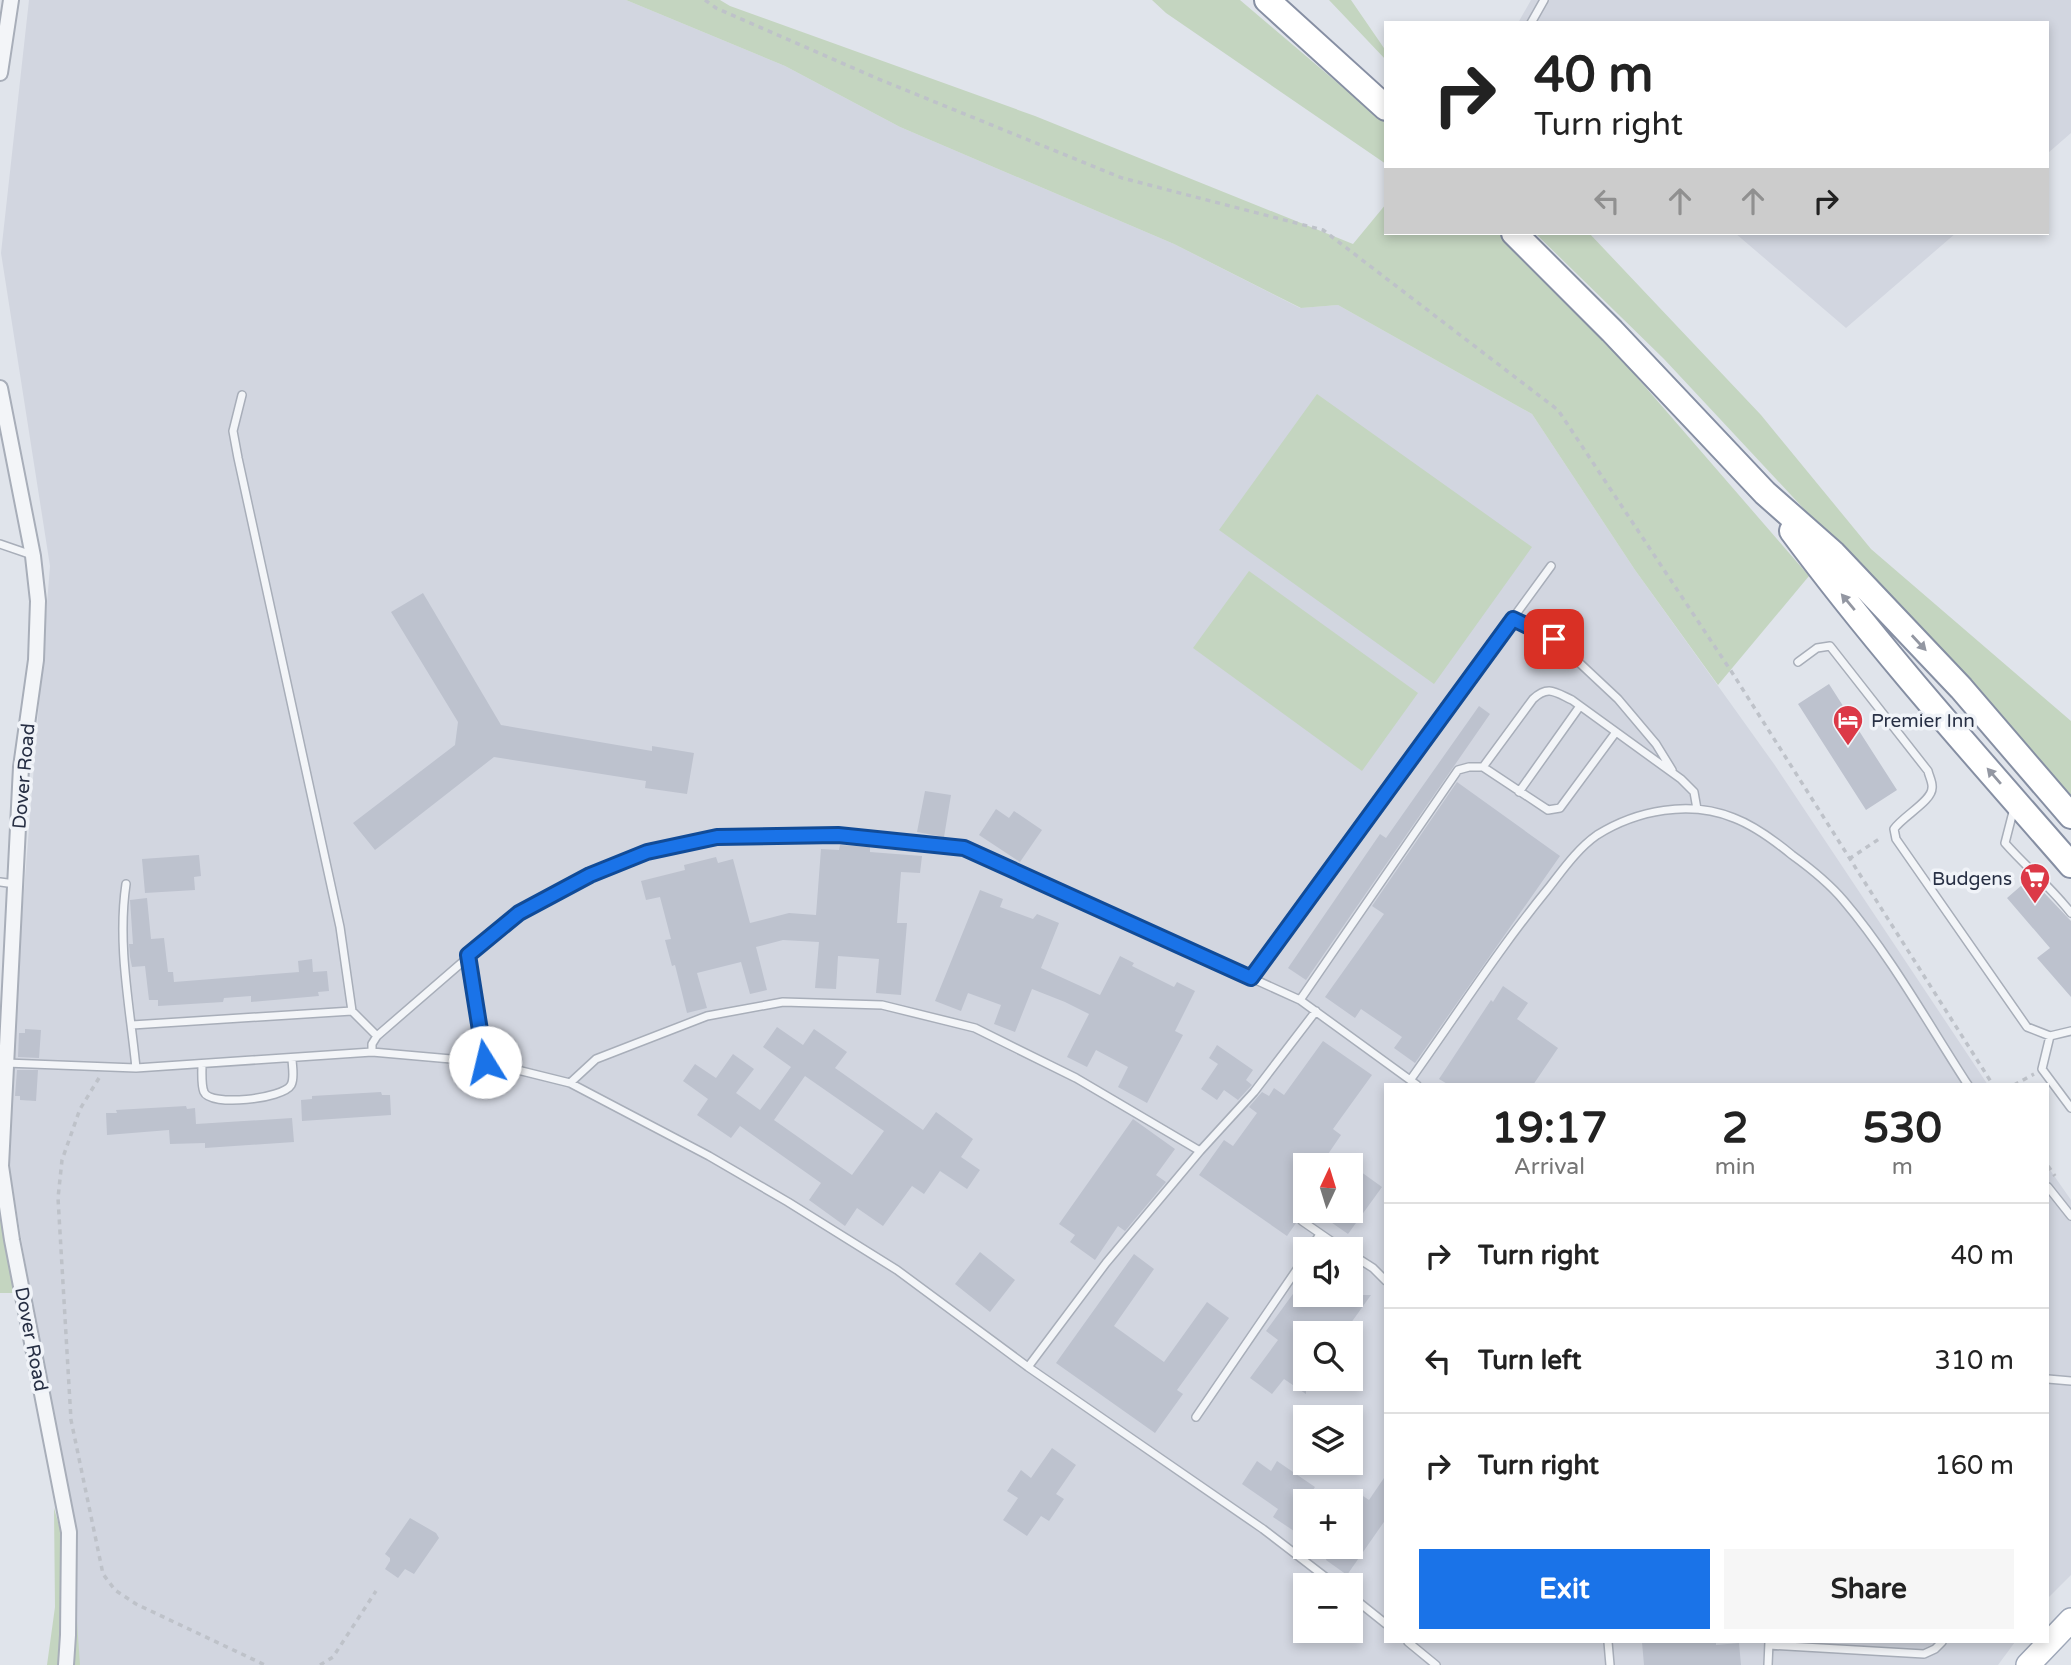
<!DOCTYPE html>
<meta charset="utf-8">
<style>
body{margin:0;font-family:"Varela Round",sans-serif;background:#f6f6f6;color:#222;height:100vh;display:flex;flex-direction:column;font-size:26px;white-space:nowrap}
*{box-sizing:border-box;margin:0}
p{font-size:23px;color:#767676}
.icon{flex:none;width:38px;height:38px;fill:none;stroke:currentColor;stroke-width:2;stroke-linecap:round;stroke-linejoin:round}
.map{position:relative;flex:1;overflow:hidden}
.drawer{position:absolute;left:1384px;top:1083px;width:665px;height:560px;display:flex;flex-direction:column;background:#fff;border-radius:0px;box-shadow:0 4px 10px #0003}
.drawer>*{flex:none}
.hud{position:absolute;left:1384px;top:21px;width:665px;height:214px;border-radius:0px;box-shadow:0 4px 10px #0003;background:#fff;color:#222;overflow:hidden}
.needle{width:46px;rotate:4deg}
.controls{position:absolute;left:1293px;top:1153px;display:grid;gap:14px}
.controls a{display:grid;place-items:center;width:70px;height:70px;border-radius:0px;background:#fff;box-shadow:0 4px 10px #0003;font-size:35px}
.pin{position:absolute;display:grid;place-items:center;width:60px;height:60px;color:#fff;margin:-30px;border-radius:14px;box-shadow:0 4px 10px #0006}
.me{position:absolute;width:77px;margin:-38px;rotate:351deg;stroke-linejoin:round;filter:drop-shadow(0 0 5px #0008)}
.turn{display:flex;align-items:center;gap:24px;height:147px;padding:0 35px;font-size:32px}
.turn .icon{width:91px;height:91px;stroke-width:2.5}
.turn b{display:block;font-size:49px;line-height:60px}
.lanes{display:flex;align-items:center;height:66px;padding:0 35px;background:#0003;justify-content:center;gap:35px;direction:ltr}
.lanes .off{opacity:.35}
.eta{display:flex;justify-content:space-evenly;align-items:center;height:119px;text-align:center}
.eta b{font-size:42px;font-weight:700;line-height:49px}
.button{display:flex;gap:14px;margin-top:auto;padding:14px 35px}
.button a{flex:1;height:80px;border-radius:0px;background:#1a73e8;color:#fff;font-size:28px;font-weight:700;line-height:80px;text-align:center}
.button a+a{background:#f6f6f6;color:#222}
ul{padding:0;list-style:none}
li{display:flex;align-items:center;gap:21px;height:105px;padding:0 35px;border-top:2px solid #e0e0e0}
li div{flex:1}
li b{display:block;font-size:26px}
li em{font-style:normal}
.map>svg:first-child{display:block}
.built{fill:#d2d6e0;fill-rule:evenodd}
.green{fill:#c4d5c0}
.building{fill:#bdc2ce;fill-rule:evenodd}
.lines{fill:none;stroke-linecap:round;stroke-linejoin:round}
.service-casing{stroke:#a8aeb9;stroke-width:10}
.minor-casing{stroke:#a8aeb9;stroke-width:18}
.primary-casing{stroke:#9ea7b8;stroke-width:26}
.trunk-casing{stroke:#868fa3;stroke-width:28}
.path{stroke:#bec2c9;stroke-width:3.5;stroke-dasharray:5 5;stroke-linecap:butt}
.service{stroke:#f3f5f8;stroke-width:7}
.minor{stroke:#f3f5f8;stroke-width:14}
.primary{stroke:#fff;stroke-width:23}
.trunk{stroke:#fff;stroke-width:24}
.oneway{fill:#9397a2}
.route-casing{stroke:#114b97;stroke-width:18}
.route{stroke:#1a73e8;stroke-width:12}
.labels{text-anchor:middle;stroke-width:7;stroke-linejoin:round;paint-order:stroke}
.poi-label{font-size:19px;fill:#272f44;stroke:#f0f3f8;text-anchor:start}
.street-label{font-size:19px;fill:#272f44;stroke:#f0f3f8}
</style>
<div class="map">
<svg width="2071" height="1665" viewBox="0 0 2071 1665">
<rect width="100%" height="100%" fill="#e0e4eb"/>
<path class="built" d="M29 0H626L785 66 900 127 1174 244 1300 308 1338 305 1532 414 1635 570 1774 764 1988 1085H1386V1642H2015L1998 1665H77L71 1504 36 1326 8 1160 13 1028 50 566 1 253ZM1306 1166H1351V1211H1306ZM1306 1250H1351V1295H1306ZM1306 1334H1351V1379H1306ZM1306 1418H1351V1463H1306ZM1306 1502H1351V1547H1306ZM1306 1586H1351V1631H1306Z
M1531 0H2071V133L2048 153V23H1518Z
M1735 233H1956L1846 328Z
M2048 1167 2071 1200V1575L2048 1598Z"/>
<path class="green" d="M626 0H720L730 6 1035 116 1353 244 1386 204V233H1500L1583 315 1809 576 1718 685 1635 570 1532 414 1338 305 1301 308 1174 244 900 127 785 66Z
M1152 0H1240L1386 124V164L1166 13Z
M1329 0H1351L1386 51V60Z
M1535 233H1589L1761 415 1871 549 2071 721V795L1664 359Z
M1317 394 1532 547 1434 684 1219 530Z
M1249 571 1418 693 1362 771 1193 648Z
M0 1154 1 1166 14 1293H0Z
M54 1508 74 1578 80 1665H47L55 1607Z"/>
<path class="building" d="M423 593 501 725 652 751V746L694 753 687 794 645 788 646 781 494 757 375 850 353 823 455 745 458 722 391 612Z
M1829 684 1897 790 1866 810 1798 704Z
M1479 706 1490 714 1306 980 1288 968 1380 834 1386 838Z
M1457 782 1560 856 1415 1063 1394 1048 1402 1037 1361 1009 1355 1018 1325 997 1384 914 1372 906Z
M925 791 951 795 944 837 917 832Z
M996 809 1009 818 1014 811 1042 830 1020 862 979 835Z
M840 845 870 847V852L922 856 920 873 901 872 897 923H907L901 995 876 993 879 959 838 956 836 989 815 988 819 942 783 940 756 947 767 990 750 994 741 962 697 973 707 1008 687 1013 675 965 672 966 665 940 671 939 660 897 646 900 641 881 685 870 684 865 716 857 718 863 733 859 750 923 789 913 816 915 821 849 839 850Z
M199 855 201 876 194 877 195 890 145 893 142 859Z
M2030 878 2071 921V997L2037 958 2050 948 2007 898Z
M980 890 1003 899 1000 907 1033 919 1037 914 1059 923 1041 968 1100 995 1120 956 1134 963 1132 966 1174 987 1177 982 1195 991 1175 1031 1183 1035 1147 1103 1118 1087 1128 1067 1096 1050 1087 1067 1067 1057 1089 1014 1065 1002 1032 989 1015 1032 994 1024 1001 1005 968 993 961 1011 935 1001Z
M147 898 151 939 164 938 168 972H173L174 982 299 972 298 961 312 959 313 972 327 971 329 991 318 992 319 996 251 1002V996L224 998 223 1002 158 1006V1000H149L145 966 132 967 130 957 129 944H133L130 900Z
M1503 986 1528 1003 1517 1019 1558 1048 1533 1085H1449L1439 1079 1491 1000 1493 1002Z
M777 1027 803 1045 814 1029 847 1052 835 1068 923 1130 936 1112 973 1139 961 1157 980 1170 967 1189 940 1171 924 1194 912 1186 883 1226 857 1208 845 1226 809 1200 821 1183 740 1126 731 1138 697 1115 708 1099 683 1081 695 1064 716 1078 733 1054 754 1069 736 1093 760 1110 791 1067 763 1047ZM805 1076 884 1131 852 1175 774 1120Z
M25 1029 41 1030 39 1058 18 1057 19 1033H25Z
M1323 1041 1372 1075 1333 1129 1341 1135 1320 1166H1306V1210L1297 1217 1296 1223 1287 1236 1199 1175 1224 1140 1233 1146 1257 1113 1249 1107 1262 1092 1269 1096 1274 1088 1284 1095Z
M1217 1045 1253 1070 1246 1080 1252 1085 1238 1100 1224 1090 1217 1100 1201 1089 1218 1064 1209 1058Z
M17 1070H38L36 1101 20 1100V1096H15Z
M381 1092 382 1095H390L391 1115 302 1121 301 1100 312 1099V1096Z
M186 1106 187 1109 195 1108 196 1124 292 1118 294 1142 205 1148V1143L170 1144 169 1130 107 1135 106 1113H117L116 1110Z
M1133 1119 1175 1149 1156 1175 1166 1182 1125 1231 1118 1226 1095 1260 1070 1242 1075 1235 1059 1224Z
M1357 1169 1382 1187 1348 1234 1315 1211H1351V1177Z
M980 1252 1015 1280 990 1312 955 1284Z
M1134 1254 1154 1269 1114 1326 1164 1362 1207 1302 1229 1318 1177 1390 1183 1394 1155 1433 1056 1363Z
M1306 1276V1295H1351V1287L1363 1295H1371L1343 1334H1306V1394L1284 1379 1272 1394 1250 1378 1278 1340 1266 1331Z
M1052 1448 1076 1465 1056 1494 1064 1499 1049 1521 1041 1516 1027 1536 1003 1520 1018 1498 1007 1491 1021 1470 1031 1478Z
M1257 1461 1271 1471 1277 1461 1315 1487 1298 1512 1306 1516V1539L1273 1517 1278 1509 1242 1484Z
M1386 1475V1519L1347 1575 1326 1560 1330 1547H1351V1529L1360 1516 1351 1510V1507L1360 1494 1369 1500Z
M410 1518 436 1533 439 1538 414 1574 405 1569 398 1578 385 1569 390 1561V1558L385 1554Z
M1642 1642H1716V1645L1739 1643 1741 1665H1644Z"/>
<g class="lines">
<g class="service-casing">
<path id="service" d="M1531 23 1544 0
M242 395 233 431 238 458 340 927 352 1011
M0 544 32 555
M1513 619 1554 639 1618 699 1656 744 1672 770
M1798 662 1817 648 1830 646 1928 771C1929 776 1933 783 1932 788 1932 801 1903 816 1894 829L1896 839 2027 1027 2050 1036 2071 1031
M1483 767 1548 810 1560 808 1616 732
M1519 792 1580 706
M2014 808 2005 843C2026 867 2051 887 2071 913
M0 882 15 884
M126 884C117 945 130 1007 136 1068
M468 955 485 1062
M1251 977 1551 566
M1300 1000 1458 770 1469 767H1483L1533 699C1548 685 1555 692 1572 700L1681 779 1694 792 1697 809
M132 1025 352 1011 377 1036
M2050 1036 2042 1069 2071 1108
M372 1052V1044L377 1036 519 913 590 875 647 851 717 837 838 835 964 848 1300 1000 1417 1085
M6 1063 136 1068 372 1052 485 1062 570 1083 709 1156 788 1202 897 1270 1028 1367 1263 1529 1337 1586
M202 1064C202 1072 201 1085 204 1092 210 1107 283 1099 291 1085 295 1078 292 1066 292 1058
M1411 1079C1456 1016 1498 950 1547 890 1562 871 1577 849 1597 835 1637 810 1690 800 1734 818 1755 826 1775 841 1792 855 1810 868 1829 883 1844 901 1890 955 1929 1025 1968 1085
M570 1083 596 1059 707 1016 783 1002 882 1005 975 1028 1076 1078 1200 1151
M2048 1187 2071 1216
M1302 1221 1344 1250
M1310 1250 1320 1234
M1351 1254 1373 1268 1386 1281
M1028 1367 1106 1263 1200 1151 1254 1092 1316 1011
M2048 1379 2071 1381
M1196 1417 1306 1256
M1351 1596 1386 1624
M1408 1642 1436 1665
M1608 1642 1610 1665
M1769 1645 1924 1654 1935 1649 1942 1642
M1768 1665 1769 1642"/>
</g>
<g class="minor-casing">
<path id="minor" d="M0 73 11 0
M0 388 33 556 38 601 36 660 21 767 1 1166 12 1240 69 1532 68 1635 66 1665"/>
</g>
<g class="primary-casing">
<path id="primary" d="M2028 1665 2071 1620"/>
</g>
<g class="trunk-casing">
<path id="trunk" d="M1267 0 1386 108
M1514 233 1612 331 1765 493 1833 553 1961 688 2071 816
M1792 531C1878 647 1976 756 2071 865"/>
</g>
<path class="path" d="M705 0 716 8 876 78 1122 178 1323 230 1558 410 1733 674 1993 1085
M1849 859 1882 837
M99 1078 80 1109 62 1160 58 1198 71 1420 103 1574 115 1590 136 1604 265 1665
M2014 1085 2034 1074
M2048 1166 2055 1176
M320 1665 333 1657 376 1591"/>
<use href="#service" class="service"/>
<use href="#minor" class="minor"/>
<use href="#primary" class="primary"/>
<use href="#trunk" class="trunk"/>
</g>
<defs><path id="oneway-solid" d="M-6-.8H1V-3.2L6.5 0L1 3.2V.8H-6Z" transform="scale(1.75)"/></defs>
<g class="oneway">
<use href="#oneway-solid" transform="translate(1848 602) rotate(-130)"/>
<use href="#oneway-solid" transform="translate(1919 643) rotate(47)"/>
<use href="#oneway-solid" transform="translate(1994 776) rotate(-131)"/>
</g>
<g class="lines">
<g class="route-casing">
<path id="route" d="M485 1062 468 955 519 913 590 875 647 852 717 837 838 835 964 848 1251 978 1513 619 1554 639"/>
</g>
<use href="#route" class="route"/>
</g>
<defs>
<g id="hotel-pin" transform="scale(1.575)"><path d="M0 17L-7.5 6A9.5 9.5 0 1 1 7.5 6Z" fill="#dc3947" stroke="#f0f3f8"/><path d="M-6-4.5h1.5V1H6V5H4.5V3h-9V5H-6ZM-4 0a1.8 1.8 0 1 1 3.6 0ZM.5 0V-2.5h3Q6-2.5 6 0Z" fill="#fff"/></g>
<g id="supermarket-pin" transform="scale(1.575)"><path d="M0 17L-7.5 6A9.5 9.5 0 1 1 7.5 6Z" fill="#dc3947" stroke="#f0f3f8"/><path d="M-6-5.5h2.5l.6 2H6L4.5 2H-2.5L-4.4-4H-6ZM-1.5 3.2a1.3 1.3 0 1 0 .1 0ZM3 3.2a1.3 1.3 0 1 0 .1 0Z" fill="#fff"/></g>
</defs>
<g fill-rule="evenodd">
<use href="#hotel-pin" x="1848" y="720"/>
<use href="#supermarket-pin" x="2035" y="878"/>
</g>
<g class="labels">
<g class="poi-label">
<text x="1871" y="727">Premier Inn</text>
<text x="2012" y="885" text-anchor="end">Budgens</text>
</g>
<g class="street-label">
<text transform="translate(23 776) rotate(-85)" y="7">Dover Road</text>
<text transform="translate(32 1339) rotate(79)" y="7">Dover Road</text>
</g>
</g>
</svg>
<div class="controls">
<a><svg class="needle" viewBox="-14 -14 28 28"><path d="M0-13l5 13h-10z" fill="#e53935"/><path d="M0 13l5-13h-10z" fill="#767676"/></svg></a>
<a><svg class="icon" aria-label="sound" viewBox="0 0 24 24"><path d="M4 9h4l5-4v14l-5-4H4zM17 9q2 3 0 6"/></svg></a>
<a><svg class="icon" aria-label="search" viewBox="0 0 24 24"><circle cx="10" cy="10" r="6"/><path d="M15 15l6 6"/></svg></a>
<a><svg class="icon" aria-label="layers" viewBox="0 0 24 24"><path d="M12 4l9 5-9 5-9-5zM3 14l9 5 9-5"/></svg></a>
<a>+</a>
<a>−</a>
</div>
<div class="pin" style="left:1554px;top:639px;background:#d93025"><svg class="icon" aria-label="arrive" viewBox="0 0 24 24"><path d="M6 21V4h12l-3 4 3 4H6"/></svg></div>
<svg class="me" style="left:485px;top:1062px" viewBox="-20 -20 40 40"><circle r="19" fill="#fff"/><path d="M0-13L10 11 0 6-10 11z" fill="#1a73e8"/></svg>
<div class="hud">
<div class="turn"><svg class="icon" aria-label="right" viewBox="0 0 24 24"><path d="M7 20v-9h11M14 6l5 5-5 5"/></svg><div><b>40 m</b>Turn right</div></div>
<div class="lanes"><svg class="icon off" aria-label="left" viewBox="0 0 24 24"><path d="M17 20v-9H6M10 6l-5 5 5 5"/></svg><svg class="icon off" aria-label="ahead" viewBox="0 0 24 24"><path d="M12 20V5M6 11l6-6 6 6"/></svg><svg class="icon off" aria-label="ahead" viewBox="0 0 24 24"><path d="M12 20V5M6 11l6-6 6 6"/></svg><svg class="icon" aria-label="right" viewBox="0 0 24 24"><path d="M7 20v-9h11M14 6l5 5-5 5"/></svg></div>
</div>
<section class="drawer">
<div class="eta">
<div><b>19:17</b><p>Arrival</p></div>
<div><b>2</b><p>min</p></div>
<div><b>530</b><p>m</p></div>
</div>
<ul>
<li><svg class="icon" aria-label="right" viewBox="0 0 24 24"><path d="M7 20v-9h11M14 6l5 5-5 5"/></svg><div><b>Turn right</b></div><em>40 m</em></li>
<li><svg class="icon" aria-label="left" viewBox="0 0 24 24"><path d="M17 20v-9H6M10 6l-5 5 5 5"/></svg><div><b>Turn left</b></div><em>310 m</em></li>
<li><svg class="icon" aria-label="right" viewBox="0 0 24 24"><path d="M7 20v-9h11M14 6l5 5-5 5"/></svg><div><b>Turn right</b></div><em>160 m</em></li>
</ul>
<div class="button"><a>Exit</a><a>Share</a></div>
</section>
</div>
